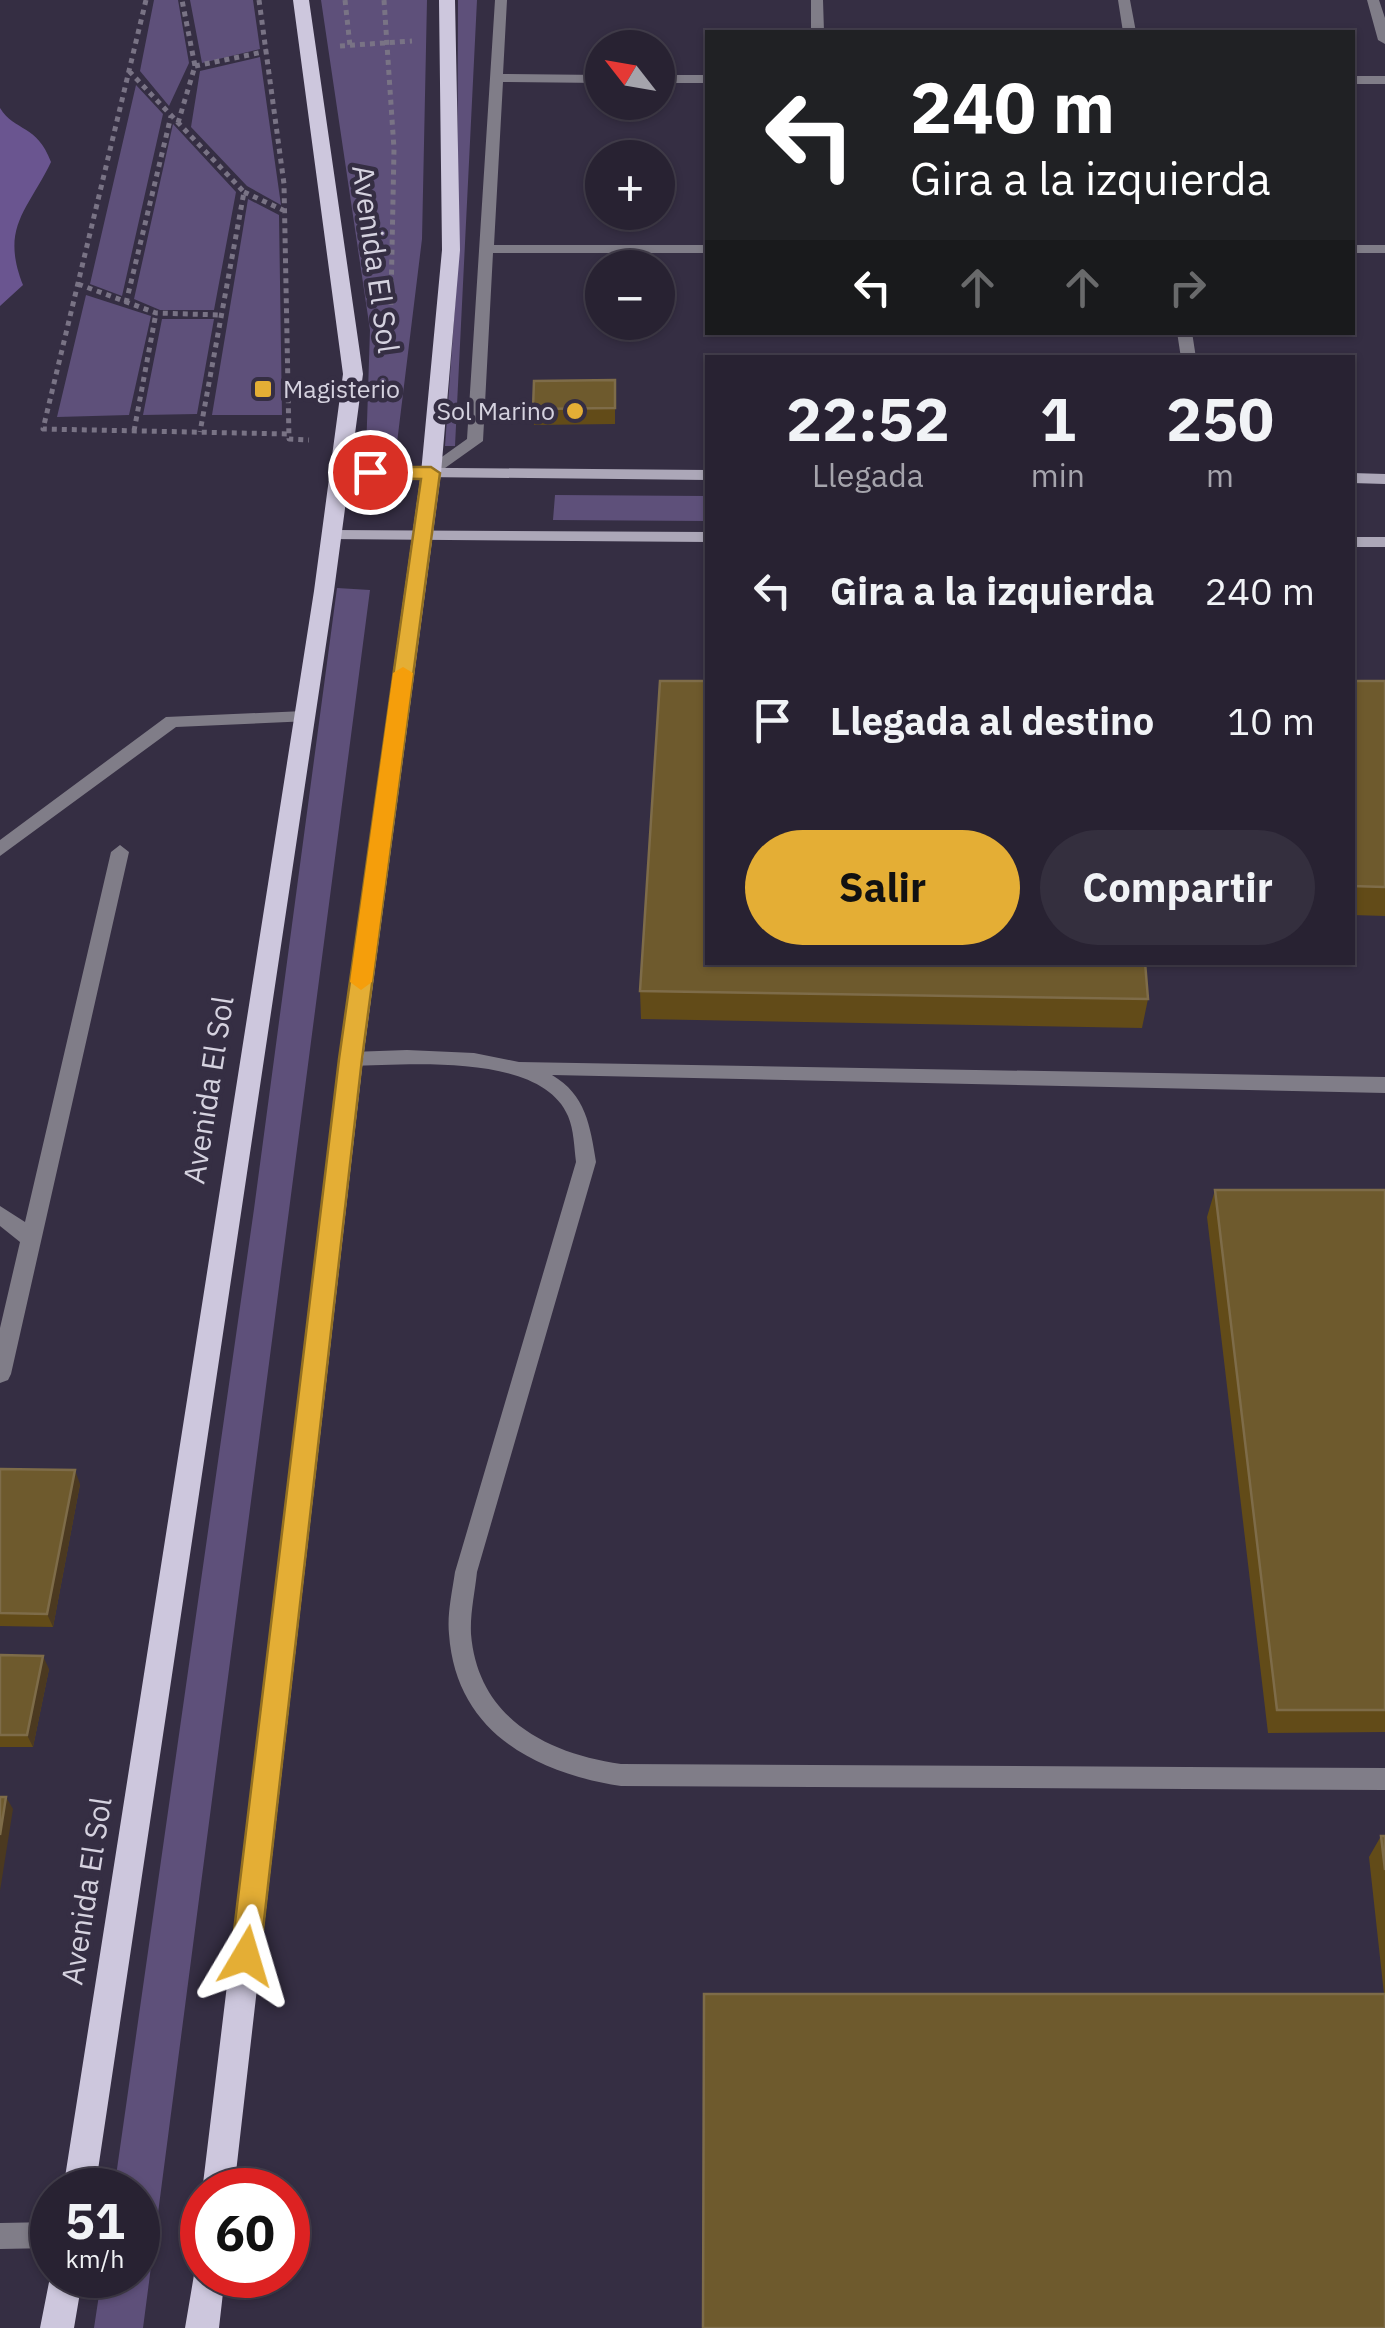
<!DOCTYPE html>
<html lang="es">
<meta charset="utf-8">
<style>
body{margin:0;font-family:"IBM Plex Sans",sans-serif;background:#342f3e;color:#f1f3f6;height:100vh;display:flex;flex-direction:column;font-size:38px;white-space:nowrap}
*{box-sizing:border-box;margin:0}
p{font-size:32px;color:#a5a4ac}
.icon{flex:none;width:55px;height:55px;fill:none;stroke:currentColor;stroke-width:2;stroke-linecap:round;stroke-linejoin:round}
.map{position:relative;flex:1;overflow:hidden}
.panel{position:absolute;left:705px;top:355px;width:650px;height:610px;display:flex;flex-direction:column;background:#282232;border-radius:0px;box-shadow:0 2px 8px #0004,0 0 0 2px #443f4d}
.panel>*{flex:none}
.hud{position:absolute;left:705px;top:30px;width:650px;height:305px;border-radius:0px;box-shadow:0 2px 8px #0004,0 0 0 2px #443f4d;background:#202124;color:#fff;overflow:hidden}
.needle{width:65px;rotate:301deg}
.controls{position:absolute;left:585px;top:30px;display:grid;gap:20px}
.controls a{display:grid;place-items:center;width:90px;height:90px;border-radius:50%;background:#282232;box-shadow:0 2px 8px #0004,0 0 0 2px #443f4d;font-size:50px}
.speed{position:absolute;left:30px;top:2168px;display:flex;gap:20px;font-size:50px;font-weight:700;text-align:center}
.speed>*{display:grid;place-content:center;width:130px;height:130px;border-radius:50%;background:#282232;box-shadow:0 2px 8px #0004,0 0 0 2px #443f4d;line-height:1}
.speed small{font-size:25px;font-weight:400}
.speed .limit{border:15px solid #d22;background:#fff;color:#111}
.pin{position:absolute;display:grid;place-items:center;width:85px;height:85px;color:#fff;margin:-42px;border:5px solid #fff;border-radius:50%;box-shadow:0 2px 10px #0007}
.me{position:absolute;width:110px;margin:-55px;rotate:7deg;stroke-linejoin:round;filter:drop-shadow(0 0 8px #0008)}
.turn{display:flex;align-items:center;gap:35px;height:210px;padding:0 40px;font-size:45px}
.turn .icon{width:130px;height:130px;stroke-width:2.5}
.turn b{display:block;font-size:70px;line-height:85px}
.lanes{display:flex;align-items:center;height:95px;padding:0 40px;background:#0003;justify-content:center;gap:50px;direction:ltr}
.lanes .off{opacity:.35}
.eta{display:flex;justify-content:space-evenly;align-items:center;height:170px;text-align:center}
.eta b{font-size:60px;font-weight:700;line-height:70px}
.primary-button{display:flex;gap:20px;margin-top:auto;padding:20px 40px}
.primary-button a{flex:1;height:115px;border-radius:60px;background:#e4ae35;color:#111;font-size:40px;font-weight:700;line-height:115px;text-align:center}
.primary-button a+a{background:#342f3e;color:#f1f3f6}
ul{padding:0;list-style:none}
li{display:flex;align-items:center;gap:30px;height:130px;padding:0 40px}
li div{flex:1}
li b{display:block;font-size:38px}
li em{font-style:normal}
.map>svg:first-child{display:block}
.green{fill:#5e507a}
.forest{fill:#6a5590}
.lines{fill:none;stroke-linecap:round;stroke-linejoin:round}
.path{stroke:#797385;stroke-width:5;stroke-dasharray:5 5;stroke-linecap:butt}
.lane{fill:#807d88;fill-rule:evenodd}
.street{fill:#807d88;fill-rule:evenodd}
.secondary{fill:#aca7b8;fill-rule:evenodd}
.primary{fill:#cdc7dd;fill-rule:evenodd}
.wall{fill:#624b18}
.shaded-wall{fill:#4b3920}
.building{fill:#6e5a2d;stroke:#7e6c49;stroke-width:2.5}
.route{fill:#e4ae35;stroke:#947122;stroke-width:2.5}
.slow{fill:#f59e0b}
.poi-dot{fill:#e4ae35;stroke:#352e43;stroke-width:4}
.labels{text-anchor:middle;stroke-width:9;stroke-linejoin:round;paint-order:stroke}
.far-poi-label{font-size:25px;fill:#d5d2df;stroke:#352e43;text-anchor:start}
.street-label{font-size:30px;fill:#d5d2df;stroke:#352e43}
</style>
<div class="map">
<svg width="1385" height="2328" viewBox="0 0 1385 2328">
<rect width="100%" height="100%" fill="#352e43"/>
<path class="green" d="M154 0H178L189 63 169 106 140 71Z
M190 0H253L260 49 202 63Z
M321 0H427L422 239 396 451 381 458 366 453 370 330Z
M458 0H477L455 446H445L457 277Z
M260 57 281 205 247 186 191 127 200 71Z
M136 85 163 114 122 296 90 284Z
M173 124 236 192 214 310H160L134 299Z
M248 199 279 215 282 415H212Z
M86 295 151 316 129 415 57 417Z
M162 319H214L197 414 143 415Z
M555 495 707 496V521L553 520Z
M337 588 370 590 143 2328H94L102 2275H138V2190H114L254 1209Z"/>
<path class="forest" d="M0 108C15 132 37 124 51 162 28 210 0 227 23 285L0 306Z"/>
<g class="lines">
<path class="path" d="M146 0 43 429 289 434
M259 0 284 184 289 439 309 440
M345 0 350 46
M384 0 394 149 390 350
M340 46 412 41
M195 66 268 51
M129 71 244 192 200 432
M178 123 195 66 182 0
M244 192 285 211
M78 284 156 313 221 315
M126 303 171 116
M134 431 156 313"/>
<path class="lane" d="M304 711 313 717 310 721 176 727 0 856V840L166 717Z
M120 845 129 852 11 1374 8 1380 0 1383V1328L20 1242 0 1226V1206L25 1222 111 852Z
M407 1050 474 1053 519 1062 1385 1077V1093L552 1075C586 1095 590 1126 596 1162L477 1572C475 1592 470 1613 471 1634 478 1718 546 1753 621 1764L1385 1768V1790L621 1786C535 1773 456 1732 449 1634 447 1614 452 1593 455 1572L576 1162C574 1147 574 1130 568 1116 541 1052 407 1065 351 1066L341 1059 351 1052Z
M52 2222V2248L0 2249V2223Z"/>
<path class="street" d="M495 0H507L503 74 602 75V83L503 82 494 245H708V253H493L483 441 431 478 423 473 425 469 467 439Z
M811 0H823L824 32H811Z
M1118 0H1130L1136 32H1123Z
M1367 0H1379L1385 18V44L1378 40Z
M658 75H708V83H658Z
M1352 76H1385V84H1352Z
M1352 245H1385V253H1352Z
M1177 332H1192L1196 358H1181Z"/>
<path class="secondary" d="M341 467 708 470V480L335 476V468Z
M1352 473 1385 474V484L1352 483Z
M332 530 708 532V542L326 539 324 535Z
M1352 537H1385V547H1352Z"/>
<path class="primary" d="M293 0H309L363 374 334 591 95 2190H63L314 591 343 374Z
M439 0H455L460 250 441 473 363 1059 234 2190 202 2192 339 1059 421 473 442 250Z
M202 2261V2275H225L219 2328H185L196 2263Z
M52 2267V2275H83L74 2328H40Z"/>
</g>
<path class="wall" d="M615 380V424L534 425 533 409Z
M1352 681H1385V916L1352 915Z
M640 991 1148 999 1142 1028 641 1019Z
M1215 1190H1385V1732L1268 1733 1207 1217Z
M0 1469 80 1484 53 1627 0 1626Z
M0 1655 49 1669 33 1747H0Z
M1381 1836H1385V2328L1384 1994 1369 1857Z"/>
<path class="shaded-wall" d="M75 1470 80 1484 53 1627 47 1614Z
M43 1656 49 1669 33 1747 27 1735Z
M6 1797 13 1809 0 1891V1835Z"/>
<path class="building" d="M615 380V408L533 409 534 381Z
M660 681H708V962H1145L1148 999 640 991Z
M1352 681H1385V887L1352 886Z
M1215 1190H1385V1710H1277Z
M0 1469 75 1470 47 1614 0 1613Z
M0 1655 43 1656 27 1735H0Z
M0 1797H6L0 1835Z
M1381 1836H1385V1870Z
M704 1994H1385V2328H703Z"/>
<path class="route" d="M431 467 440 473 362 1059 260 1956 255 1966 246 1970 236 1966 231 1956 339 1059 421 479 370 478 362 472 370 467Z"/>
<path class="slow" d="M403 667 413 673 372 982 361 990 350 982 393 673Z"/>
<g class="poi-dot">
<rect x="253" y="379" width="20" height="20" rx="5"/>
<circle cx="575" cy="411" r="10"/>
</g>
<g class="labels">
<g class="far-poi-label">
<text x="283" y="398">Magisterio</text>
<text x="555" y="420" text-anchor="end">Sol Marino</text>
</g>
<g class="street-label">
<text transform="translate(375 259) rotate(82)" y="10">Avenida El Sol</text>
<text transform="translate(209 1090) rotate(-81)" y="10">Avenida El Sol</text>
<text transform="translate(87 1891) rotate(-81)" y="10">Avenida El Sol</text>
</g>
</g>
</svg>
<div class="controls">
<a><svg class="needle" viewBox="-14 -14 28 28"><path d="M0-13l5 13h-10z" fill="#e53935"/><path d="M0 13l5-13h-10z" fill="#a5a4ac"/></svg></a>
<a>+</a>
<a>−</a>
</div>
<div class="speed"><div>51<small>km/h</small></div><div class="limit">60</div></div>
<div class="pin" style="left:370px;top:472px;background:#d93025"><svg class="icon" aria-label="arrive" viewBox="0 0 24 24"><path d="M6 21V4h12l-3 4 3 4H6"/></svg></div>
<svg class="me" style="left:246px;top:1956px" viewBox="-20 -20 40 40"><path d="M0-17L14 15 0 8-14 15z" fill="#e4ae35" stroke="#fff" stroke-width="4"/></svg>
<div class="hud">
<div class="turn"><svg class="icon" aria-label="left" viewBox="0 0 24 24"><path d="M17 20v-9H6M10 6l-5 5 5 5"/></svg><div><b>240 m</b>Gira a la izquierda</div></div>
<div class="lanes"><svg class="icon" aria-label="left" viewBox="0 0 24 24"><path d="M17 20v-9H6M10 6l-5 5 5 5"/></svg><svg class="icon off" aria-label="ahead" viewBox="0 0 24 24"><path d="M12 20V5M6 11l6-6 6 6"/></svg><svg class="icon off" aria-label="ahead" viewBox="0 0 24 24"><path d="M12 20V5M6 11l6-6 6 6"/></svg><svg class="icon off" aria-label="right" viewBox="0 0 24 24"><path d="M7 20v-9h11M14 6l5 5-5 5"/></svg></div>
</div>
<section class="panel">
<div class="eta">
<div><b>22:52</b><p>Llegada</p></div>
<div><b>1</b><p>min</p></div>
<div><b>250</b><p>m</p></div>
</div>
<ul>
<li><svg class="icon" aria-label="left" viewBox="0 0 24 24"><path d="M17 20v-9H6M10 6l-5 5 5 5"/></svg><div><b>Gira a la izquierda</b></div><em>240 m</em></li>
<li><svg class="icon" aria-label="arrive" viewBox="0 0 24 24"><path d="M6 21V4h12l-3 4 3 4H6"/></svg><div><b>Llegada al destino</b></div><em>10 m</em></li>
</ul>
<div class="primary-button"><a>Salir</a><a>Compartir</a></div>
</section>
</div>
